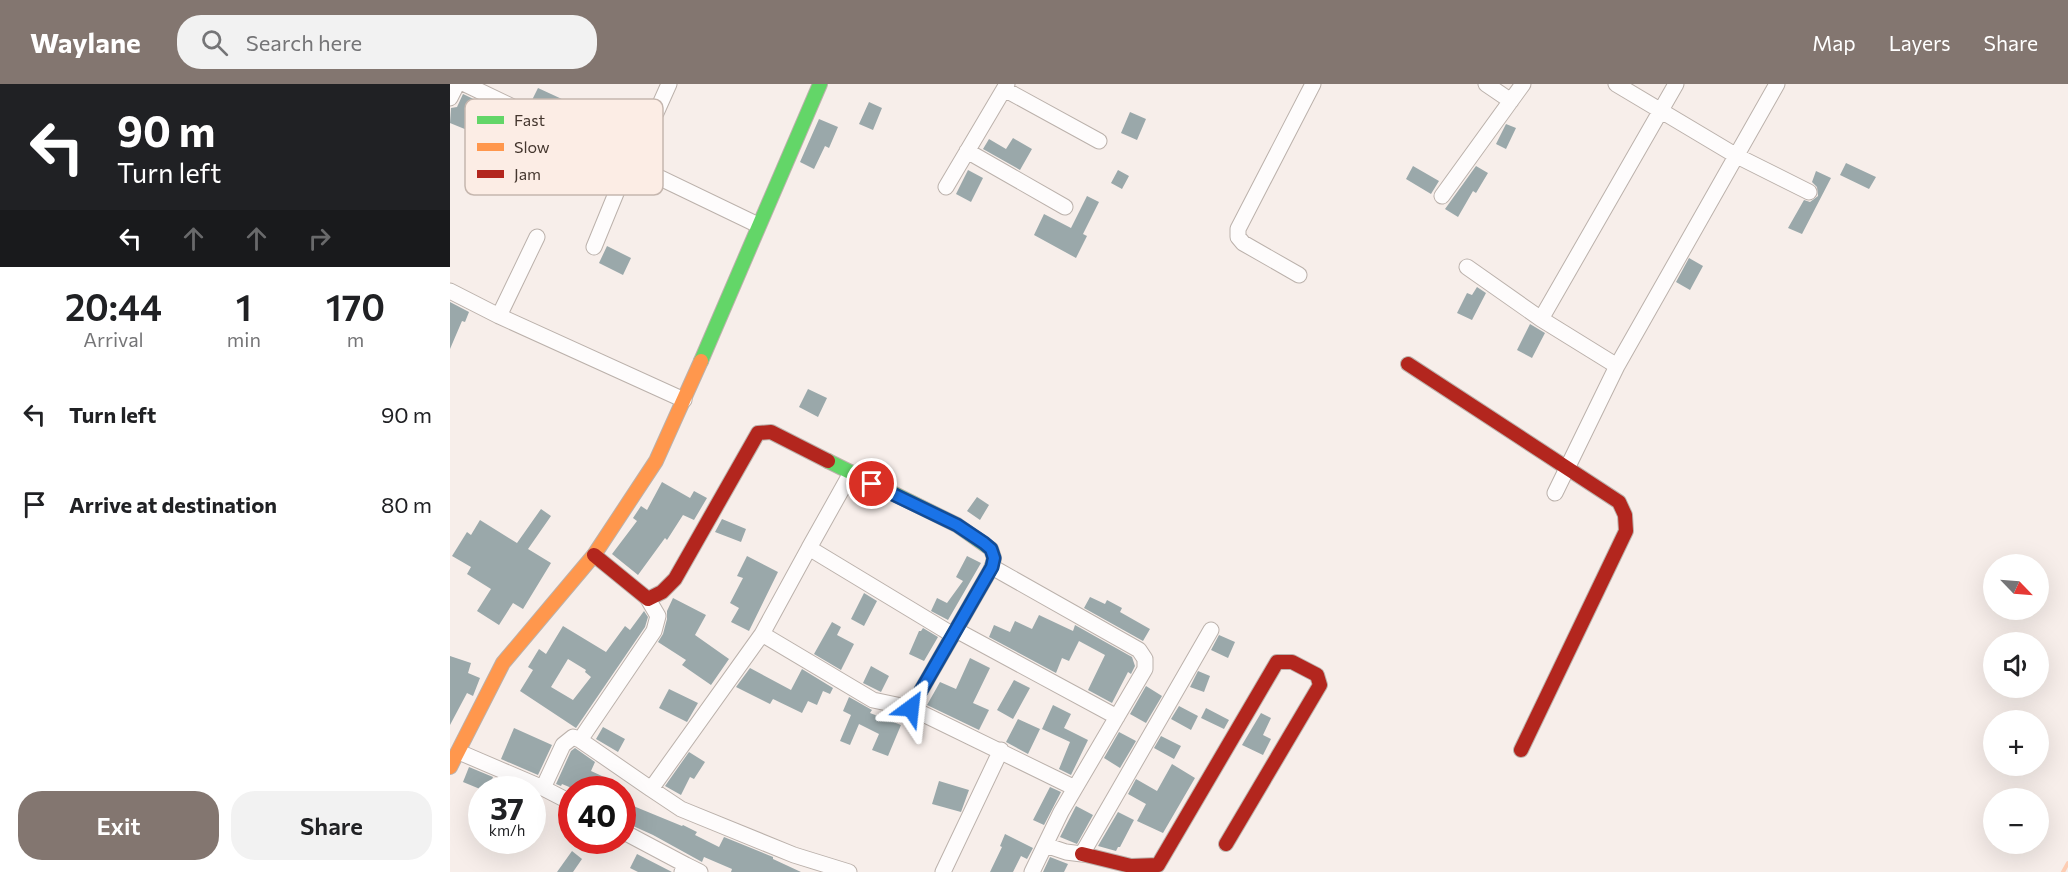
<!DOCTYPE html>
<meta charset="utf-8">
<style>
body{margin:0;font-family:Commissioner,sans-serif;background:#f2f2f2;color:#202124;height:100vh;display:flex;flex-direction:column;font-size:22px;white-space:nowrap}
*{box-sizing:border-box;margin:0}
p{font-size:20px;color:#757577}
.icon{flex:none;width:33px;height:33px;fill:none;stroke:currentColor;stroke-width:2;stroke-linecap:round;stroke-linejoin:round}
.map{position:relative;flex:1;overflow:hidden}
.details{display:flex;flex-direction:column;background:#fff;width:450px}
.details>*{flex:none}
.guide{background:#202124;color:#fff;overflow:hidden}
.needle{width:39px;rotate:115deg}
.buttons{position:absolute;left:1533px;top:470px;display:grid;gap:12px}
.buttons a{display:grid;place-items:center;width:66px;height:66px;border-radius:50%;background:#fff;box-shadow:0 6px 24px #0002;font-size:30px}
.speed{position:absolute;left:18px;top:692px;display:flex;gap:12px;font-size:30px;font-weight:700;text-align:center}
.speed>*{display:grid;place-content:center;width:78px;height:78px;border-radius:50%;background:#fff;box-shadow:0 6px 24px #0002;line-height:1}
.speed small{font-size:15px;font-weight:400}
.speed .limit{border:9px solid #d22;background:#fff;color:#111}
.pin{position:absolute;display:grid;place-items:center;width:51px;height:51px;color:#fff;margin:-26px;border:3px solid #fff;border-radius:50%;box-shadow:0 2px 6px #0007}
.me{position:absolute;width:66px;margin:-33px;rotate:30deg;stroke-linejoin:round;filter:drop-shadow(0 0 4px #0008)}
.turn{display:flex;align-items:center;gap:21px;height:126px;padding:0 18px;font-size:27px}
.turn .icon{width:78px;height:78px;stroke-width:2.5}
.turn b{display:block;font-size:42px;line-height:51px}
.lanes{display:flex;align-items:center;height:57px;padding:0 18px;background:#0003;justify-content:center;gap:30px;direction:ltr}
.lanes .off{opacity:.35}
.eta{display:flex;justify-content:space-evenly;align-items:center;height:102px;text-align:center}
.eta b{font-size:36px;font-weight:600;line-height:42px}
.action{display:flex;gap:12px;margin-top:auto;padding:12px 18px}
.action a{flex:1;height:69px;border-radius:24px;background:#837670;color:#fff;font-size:24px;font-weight:600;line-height:69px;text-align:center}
.action a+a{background:#f2f2f2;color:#202124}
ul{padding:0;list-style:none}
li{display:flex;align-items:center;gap:18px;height:90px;padding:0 18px}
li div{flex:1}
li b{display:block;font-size:22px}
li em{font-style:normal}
header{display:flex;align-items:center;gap:36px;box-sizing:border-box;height:84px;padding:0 30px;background:#837670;color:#fff}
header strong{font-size:28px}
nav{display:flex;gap:33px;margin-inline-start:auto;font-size:21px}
.search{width:420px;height:54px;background:#f2f2f2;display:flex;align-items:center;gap:15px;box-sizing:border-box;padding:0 21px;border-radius:24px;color:#757577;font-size:22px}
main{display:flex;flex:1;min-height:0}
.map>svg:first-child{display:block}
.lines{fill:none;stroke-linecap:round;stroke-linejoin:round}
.stream{stroke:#fdcdb3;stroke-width:4}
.building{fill:#9aa8aa;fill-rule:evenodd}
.street-casing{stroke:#bbb1ab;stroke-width:17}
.fast-casing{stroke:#bbb1ab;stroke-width:16}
.slow-casing{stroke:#bbb1ab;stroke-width:16}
.jam-casing{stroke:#bbb1ab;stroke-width:16}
.street{stroke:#fefcfc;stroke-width:15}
.fast{stroke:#63d668;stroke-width:14}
.slow{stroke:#ff974d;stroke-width:14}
.jam{stroke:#b3261e;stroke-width:14}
.route-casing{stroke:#114b97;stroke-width:15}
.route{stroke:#1a73e8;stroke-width:10}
.key{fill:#fcede5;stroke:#c5b6ae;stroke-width:1.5}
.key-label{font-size:16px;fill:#44362e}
</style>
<header>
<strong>Waylane</strong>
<div class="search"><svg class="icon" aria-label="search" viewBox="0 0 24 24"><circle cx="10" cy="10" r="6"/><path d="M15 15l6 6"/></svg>Search here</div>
<nav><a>Map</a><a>Layers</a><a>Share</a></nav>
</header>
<main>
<section class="details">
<div class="guide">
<div class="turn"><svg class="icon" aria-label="left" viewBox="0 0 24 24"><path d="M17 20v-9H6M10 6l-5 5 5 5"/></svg><div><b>90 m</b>Turn left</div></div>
<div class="lanes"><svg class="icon" aria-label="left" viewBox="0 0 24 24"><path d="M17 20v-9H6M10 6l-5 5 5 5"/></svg><svg class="icon off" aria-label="ahead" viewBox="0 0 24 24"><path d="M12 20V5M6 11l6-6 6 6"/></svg><svg class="icon off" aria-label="ahead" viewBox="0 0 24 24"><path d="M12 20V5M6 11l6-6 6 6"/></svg><svg class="icon off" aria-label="right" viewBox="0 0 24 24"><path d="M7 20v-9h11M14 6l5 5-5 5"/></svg></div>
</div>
<div class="eta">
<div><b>20:44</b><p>Arrival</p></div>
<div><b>1</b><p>min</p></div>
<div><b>170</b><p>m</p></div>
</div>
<ul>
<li><svg class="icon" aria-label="left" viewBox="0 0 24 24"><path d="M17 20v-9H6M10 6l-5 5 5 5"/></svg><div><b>Turn left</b></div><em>90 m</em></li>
<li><svg class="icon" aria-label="arrive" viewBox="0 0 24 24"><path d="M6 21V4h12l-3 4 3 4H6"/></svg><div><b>Arrive at destination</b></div><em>80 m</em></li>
</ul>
<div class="action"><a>Exit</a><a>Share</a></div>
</section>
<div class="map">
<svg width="1618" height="788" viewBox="0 0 1618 788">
<rect width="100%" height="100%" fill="#f7eeea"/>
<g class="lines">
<path class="stream" d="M1613 788 1618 779"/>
</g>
<path class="building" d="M88 4 114 16 106 33 80 20Z
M13 10 117 60 111 68 91 56 84 70 82 69 73 87 57 80 66 59 27 36 22 48 0 39 1 24 7 23Z
M419 18 432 24 423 46 409 40Z
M680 28 696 35 687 56 671 49Z
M369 35 388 43 379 64 375 62 364 85 350 78Z
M1056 40 1066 44 1056 65 1046 60Z
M563 54 582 65 570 86 533 65 539 55 556 65Z
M1396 79 1426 93 1419 105 1390 91Z
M963 82 989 97 981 110 956 95Z
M1026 82 1038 89 1026 109 1023 107 1008 133 995 125Z
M518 86 533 94 521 118 506 110Z
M668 86 679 92 672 105 661 99Z
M1366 87 1381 94 1352 150 1338 144 1354 116 1360 118 1368 112 1367 103 1362 98Z
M637 112 649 118 633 150 637 152 626 174 584 151 594 130 621 144Z
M157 162 181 174 173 191 149 179Z
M1239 174 1253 182 1240 206 1226 198Z
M1027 203 1036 209 1022 236 1007 229 1017 209 1022 211Z
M0 218 19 228 15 238 12 237 0 265Z
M1080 240 1095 249 1082 274 1067 266Z
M358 305 377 314 368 333 349 323Z
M212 398 240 414 244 407 257 414 244 436 233 431 217 456 215 454 188 491 162 470 187 437 183 434 191 422 197 426Z
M527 413 539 421 530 436 517 427Z
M91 425 101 432 78 465 101 479 73 525 63 519 49 541 27 527 41 505 17 490 21 483 2 472 17 448 21 451 30 436 67 459Z
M272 435 296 445 291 458 265 448Z
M297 472 328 488 299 547 281 538 289 524 280 519 293 494 287 492Z
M517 472 531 479 498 536 481 527 487 514 497 519 513 497 506 493Z
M414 509 427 517 414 542 401 535Z
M640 513 655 520 657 516 672 524 670 528 700 545 693 557 634 524Z
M223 514 256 531 245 551 279 575 261 601 232 581 236 576 208 558 213 550 217 535V527Z
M194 527 198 533 195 543 126 644 70 607 83 586 78 583 89 565 96 570 113 542 156 568 175 542 180 546ZM118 575 136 586 135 588 141 593 123 616 101 603Z
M589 531 623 547 625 541 682 573 685 582 681 590 678 588 662 619 638 606 655 571 629 557 619 577 612 574 606 589 539 553 544 541 560 548 565 537 582 545Z
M382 538 391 543 387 551 404 560 391 586 364 570Z
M473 544 488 553 474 577 459 570 469 547H471Z
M769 551 785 558 778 574 761 566Z
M0 572 21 579 18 589 30 594 23 612 17 609 0 641Z
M520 574 540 584 523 619 539 626 529 646 477 621 490 598 506 605Z
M421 582 439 592 431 608 413 599Z
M300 584 341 606 352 585 383 604 380 610 373 607 367 621 358 617 352 629 323 615 320 620 286 603Z
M748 587 760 592 754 608 740 603Z
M564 596 580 604 563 635 547 626Z
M696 602 712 612 696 639 680 630Z
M219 605 248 619 237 638 209 624Z
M399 613 422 626 420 629 451 641 438 672 422 666 429 650 409 640 400 661 390 657 401 631 393 627Z
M603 621 621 630 614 644 638 656 621 691 609 685 620 658 592 645Z
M729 622 748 632 741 646 721 635Z
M756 624 779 636 774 645 751 634Z
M811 629 821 634 813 651 821 655 813 671 792 661Z
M568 635 590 645 578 670 556 658Z
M153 643 175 655 168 668 146 655Z
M64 644 102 661 88 691 51 675Z
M669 648 686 657 670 684 654 674Z
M711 652 731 662 724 675 704 664Z
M125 664 145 678 141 687 163 697 160 705H124L112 700 111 702 106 700 121 667Z
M239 668 255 678 244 695 240 693 231 711 215 702Z
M722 680 745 694 713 749 687 737 696 720 678 710 686 695 707 707Z
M19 683 43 693 38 705H30L13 698Z
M489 697 519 706 511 728 482 720Z
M600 703 611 708 594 741 583 736Z
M176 719 232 742 233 741 247 748 245 751 269 763 274 753 323 773V775L351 788H281L282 785 254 773 252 778 203 751 172 737V727Z
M626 722 643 731 627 760 610 753Z
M668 728 684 736 670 763H668L666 767 648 762Z
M555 750 583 764 577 775 571 772 563 788H540L552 763 550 762Z
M122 767 132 775 123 788H107Z
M187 770 222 788H188L180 784Z
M600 773 618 780 614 788H593Z"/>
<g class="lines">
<g class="street-casing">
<path id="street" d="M15 0 308 141
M1036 0 1061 17
M1166 0 1285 71 1359 108
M554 5 649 57
M0 14 7 0
M206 29 219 0
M517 67 615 123
M496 103 557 0
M992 112 1073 0
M144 163 178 80
M1017 183 1091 235 1167 282
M849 191 793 159 788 153V145L863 0
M0 207 49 232 234 316
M49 232 87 153
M1091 235 1226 0
M401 389 359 464 503 551
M1105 409 1167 282 1327 0
M542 483 689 566 695 575V585L611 728 595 761
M506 546 667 633
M312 550 359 464
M130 656 204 547 208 532 198 515
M9 668 93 704 122 719
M93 704 113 661 123 653 130 656 201 705 312 550 423 616 461 624 625 704
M201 705 231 725 344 771 399 788
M172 747 236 781 232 788
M236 781 250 788
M493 788 551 666
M582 788 595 761 616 768 632 770 761 546"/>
</g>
<g class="fast-casing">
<path id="fast" d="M251 277 370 0
M378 377 507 441 541 465 544 474 542 483 461 624"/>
</g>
<g class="slow-casing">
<path id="slow" d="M0 683 53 579 144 471 206 377 251 277"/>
</g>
<g class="jam-casing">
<path id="jam" d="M958 280 1169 418 1175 431 1176 447 1071 666
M144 471 198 515 212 508 225 495 308 349 321 348 378 377
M632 770 681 782 708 781 827 578H842L867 591 870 601 776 760"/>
</g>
<use href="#street" class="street"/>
<use href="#fast" class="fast"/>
<use href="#slow" class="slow"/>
<use href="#jam" class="jam"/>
</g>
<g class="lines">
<g class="route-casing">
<path id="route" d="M422 400 507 441 534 459 541 465 544 474 542 483 461 624"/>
</g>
<use href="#route" class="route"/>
</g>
<rect x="15" y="15" width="198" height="96" rx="9" class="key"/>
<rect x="27" y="32" width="27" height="8" fill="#63d668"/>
<rect x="27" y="59" width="27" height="8" fill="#ff974d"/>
<rect x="27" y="86" width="27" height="8" fill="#b3261e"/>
<g class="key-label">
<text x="64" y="42">Fast</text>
<text x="64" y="69">Slow</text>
<text x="64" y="96">Jam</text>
</g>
</svg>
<div class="buttons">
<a><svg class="needle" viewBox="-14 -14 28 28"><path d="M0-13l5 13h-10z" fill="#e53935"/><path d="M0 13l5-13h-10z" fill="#757577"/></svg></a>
<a><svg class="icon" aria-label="sound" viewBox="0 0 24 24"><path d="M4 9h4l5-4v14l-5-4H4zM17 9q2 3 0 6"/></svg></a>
<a>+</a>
<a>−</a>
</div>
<div class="speed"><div>37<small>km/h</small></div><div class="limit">40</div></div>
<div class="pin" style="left:422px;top:400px;background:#d93025"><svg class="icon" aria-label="arrive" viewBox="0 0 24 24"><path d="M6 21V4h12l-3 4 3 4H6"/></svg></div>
<svg class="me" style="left:461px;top:624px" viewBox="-20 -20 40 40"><path d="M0-17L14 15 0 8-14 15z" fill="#1a73e8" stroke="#fff" stroke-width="4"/></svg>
</div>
</main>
